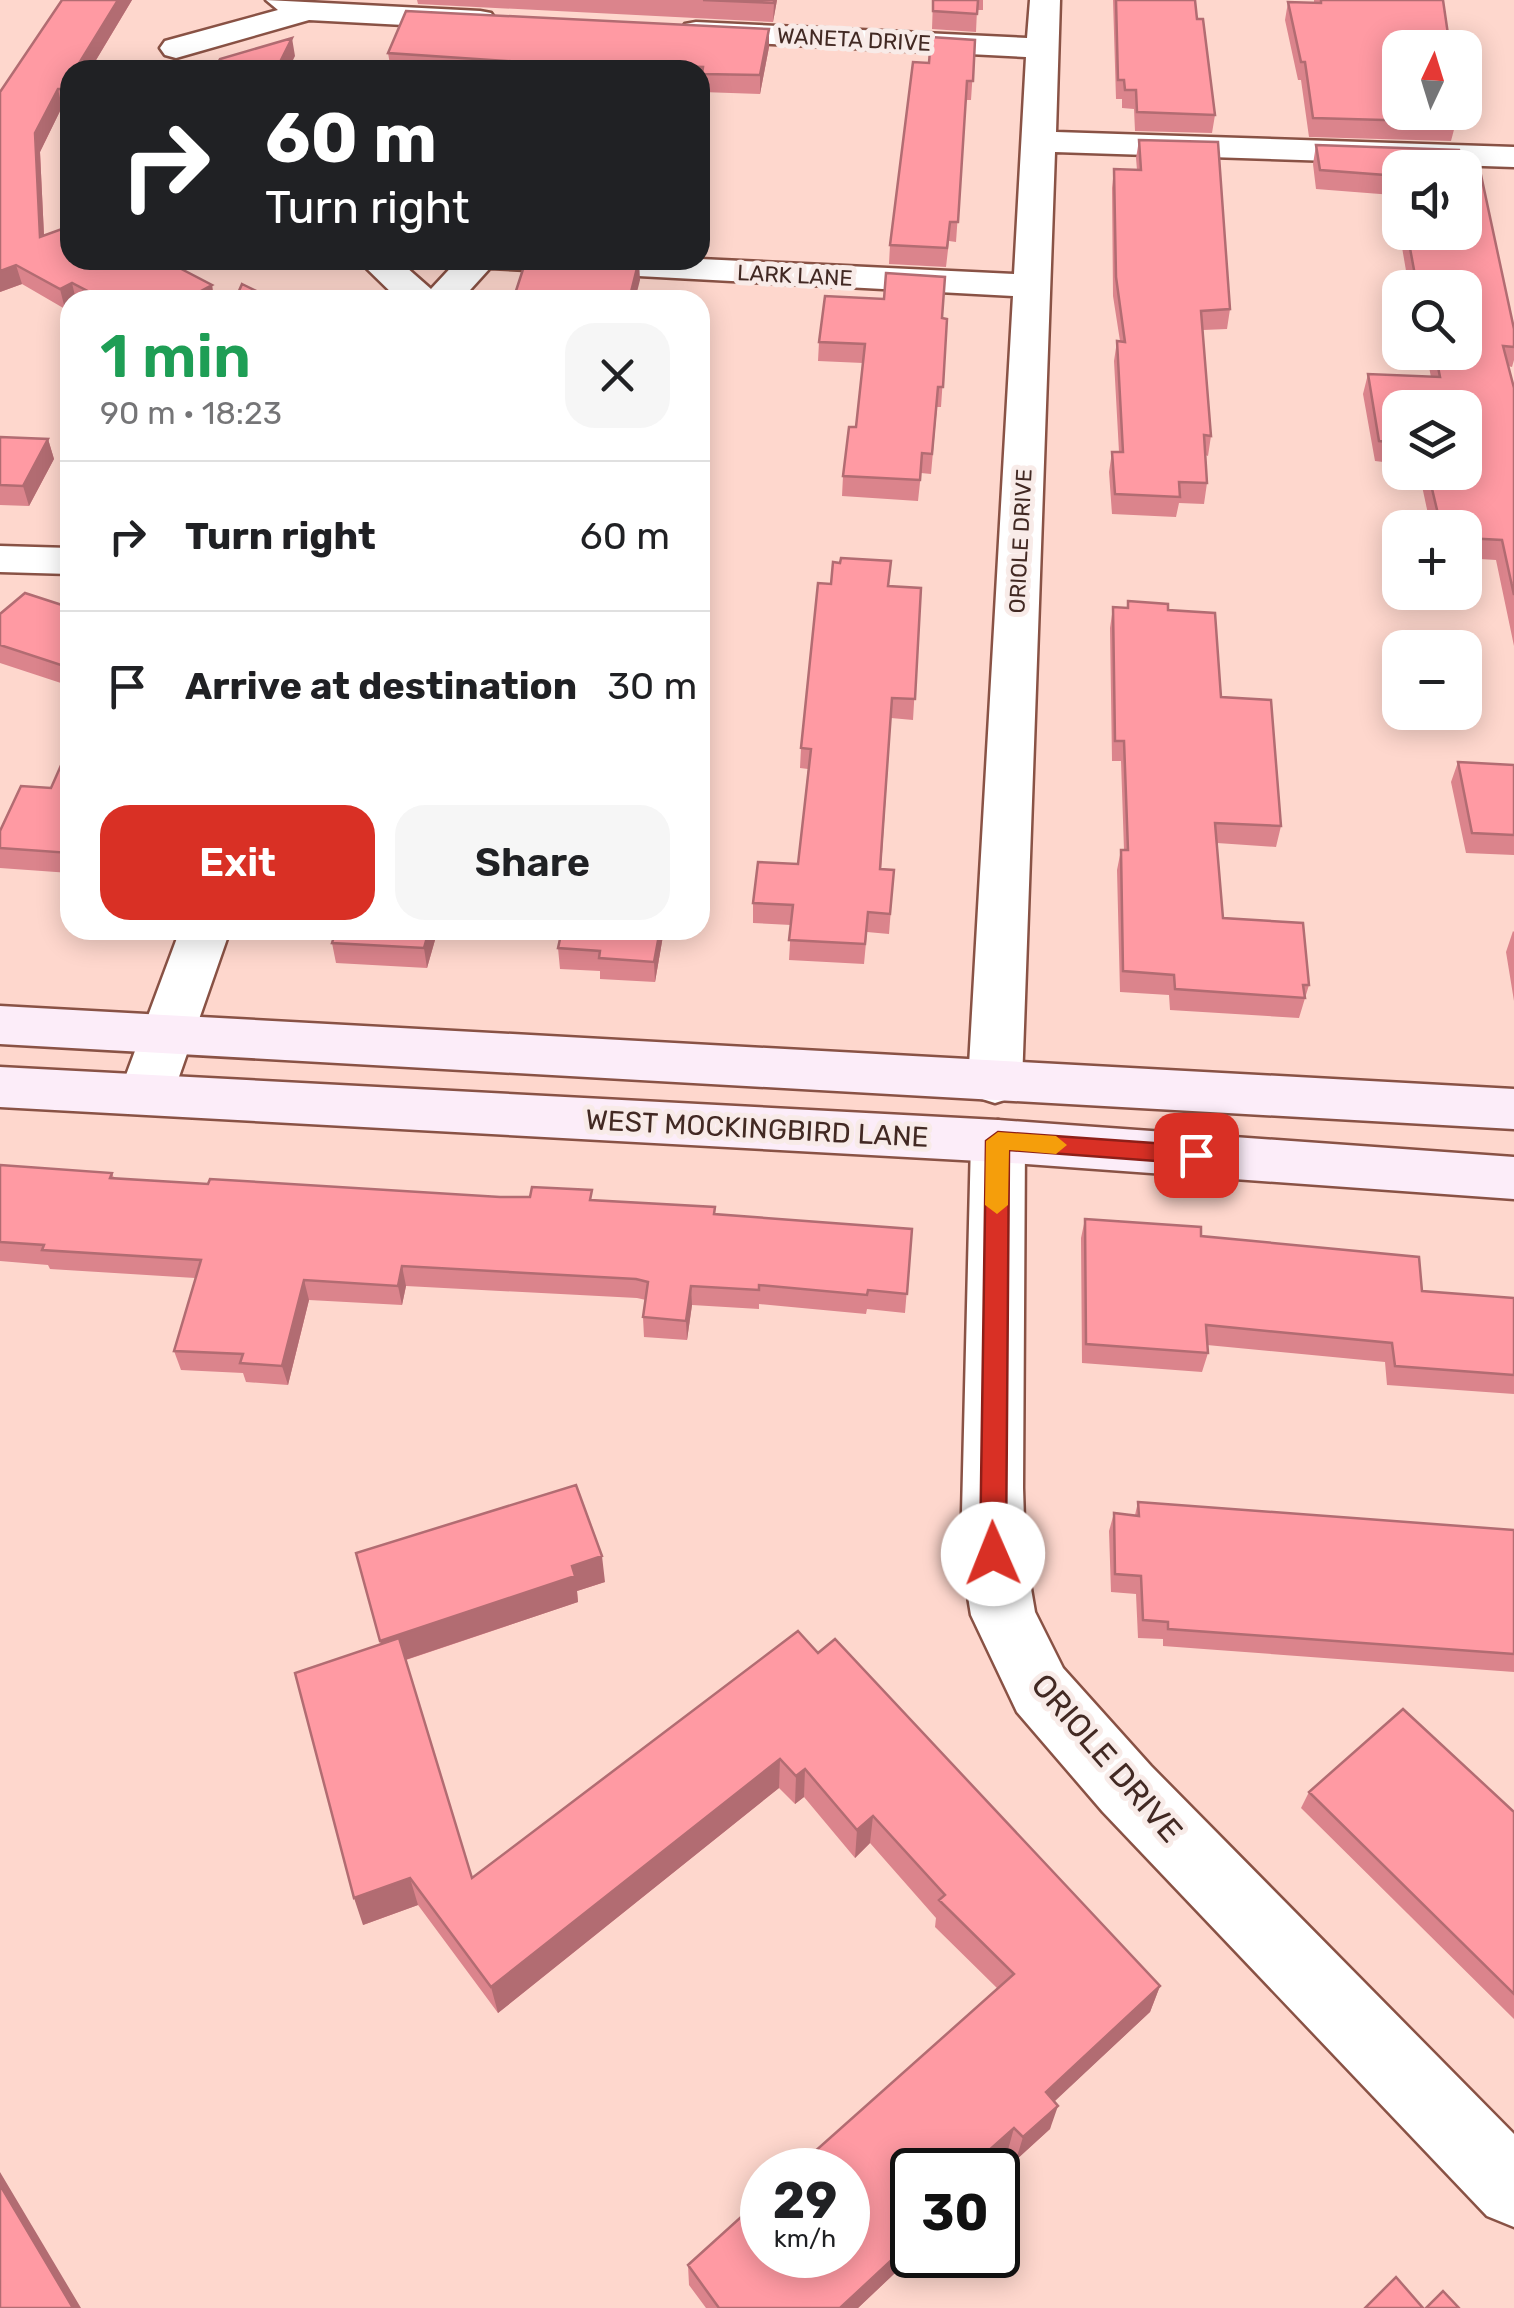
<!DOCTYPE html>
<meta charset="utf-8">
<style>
body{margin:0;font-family:Rubik,sans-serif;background:#f6f6f6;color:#202124;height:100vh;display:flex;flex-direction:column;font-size:38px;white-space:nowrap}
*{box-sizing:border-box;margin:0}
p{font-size:32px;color:#757577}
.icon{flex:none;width:55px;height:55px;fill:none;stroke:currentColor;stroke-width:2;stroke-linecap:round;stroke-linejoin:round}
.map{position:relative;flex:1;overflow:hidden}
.sheet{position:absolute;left:60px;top:290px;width:650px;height:650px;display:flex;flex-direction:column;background:#fff;border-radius:30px;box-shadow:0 5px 25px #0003}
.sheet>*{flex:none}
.guide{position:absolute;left:60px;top:60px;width:650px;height:210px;border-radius:30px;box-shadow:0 5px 25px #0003;background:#202124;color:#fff;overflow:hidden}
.needle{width:65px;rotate:4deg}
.controls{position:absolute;left:1382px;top:30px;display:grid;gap:20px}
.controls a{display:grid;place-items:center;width:100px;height:100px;border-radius:20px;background:#fff;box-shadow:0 5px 25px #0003;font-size:50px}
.speed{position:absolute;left:740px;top:2148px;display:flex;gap:20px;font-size:50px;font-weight:700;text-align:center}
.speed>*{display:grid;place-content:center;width:130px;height:130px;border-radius:50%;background:#fff;box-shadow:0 5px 25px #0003;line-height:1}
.speed small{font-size:25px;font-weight:400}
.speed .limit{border:5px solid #111;border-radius:15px;background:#fff;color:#111}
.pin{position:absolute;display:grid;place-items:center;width:85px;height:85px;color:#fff;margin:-42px;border-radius:20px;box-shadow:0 5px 15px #0006}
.me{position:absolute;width:110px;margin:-55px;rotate:359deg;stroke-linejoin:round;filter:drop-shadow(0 0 8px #0008)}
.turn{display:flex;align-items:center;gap:35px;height:210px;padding:0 40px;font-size:45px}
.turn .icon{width:130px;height:130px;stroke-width:2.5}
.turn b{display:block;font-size:70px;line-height:85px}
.round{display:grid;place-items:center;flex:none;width:105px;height:105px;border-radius:30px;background:#f6f6f6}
.summary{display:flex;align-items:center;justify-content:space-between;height:170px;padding:0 40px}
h1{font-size:60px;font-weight:600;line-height:75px;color:#1e9e55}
.cta{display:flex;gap:20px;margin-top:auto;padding:20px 40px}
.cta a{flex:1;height:115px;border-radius:30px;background:#d93025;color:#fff;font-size:40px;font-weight:600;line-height:115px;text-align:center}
.cta a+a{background:#f6f6f6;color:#202124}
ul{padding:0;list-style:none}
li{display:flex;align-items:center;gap:30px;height:150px;padding:0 40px;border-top:2px solid #e0e0e0}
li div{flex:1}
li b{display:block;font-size:38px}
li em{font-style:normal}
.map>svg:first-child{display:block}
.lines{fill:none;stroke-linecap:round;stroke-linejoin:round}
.street-casing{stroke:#895245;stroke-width:5}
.secondary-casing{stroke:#895245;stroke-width:5}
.street{fill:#fff;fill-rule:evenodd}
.secondary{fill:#fcedf9;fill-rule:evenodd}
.wall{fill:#db848c}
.shaded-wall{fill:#b26c72}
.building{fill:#ff9aa3;stroke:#b26c72;stroke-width:2.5}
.route{fill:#d93025;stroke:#8d1f18;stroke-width:2.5}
.slow{fill:#f59e0b}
.labels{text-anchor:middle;stroke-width:10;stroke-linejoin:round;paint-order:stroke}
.far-street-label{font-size:22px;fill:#422923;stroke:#f8ebe8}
.street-label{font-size:28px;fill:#422923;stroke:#f8ebe8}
.near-street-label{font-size:32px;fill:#422923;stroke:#f8ebe8}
</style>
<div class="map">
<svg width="1514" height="2308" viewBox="0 0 1514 2308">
<rect width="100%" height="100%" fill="#fed7cd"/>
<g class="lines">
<g class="street-casing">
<path id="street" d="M266 0 480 11 491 13 496 20 491 27 480 29 309 20 176 58 165 55 160 48 165 41 278 10Z
M1030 0H1060L1056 132 1514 147V167L1055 152 1022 1083 1014 1097 995 1103 976 1097 968 1083 1013 296 490 268 461 300H399L358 260H398L431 289 458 260 700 259 1014 274 1026 57 696 40 685 38 680 31 685 24 696 22 1027 38Z
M0 546 70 548V574L0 572Z
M180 930H230L173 1094 165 1108 146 1114 127 1108 119 1094Z
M998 1120 1017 1126 1025 1141 1023 1488 1025 1554 1035 1612 1063 1668 1151 1766 1514 2134V2227L1487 2216 1103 1812 1017 1712 971 1615 961 1554 971 1141 979 1126Z"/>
</g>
<g class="secondary-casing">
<path id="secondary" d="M0 1006 1514 1089V1129L0 1044Z
M0 1067 998 1120 1514 1157V1199L998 1162 0 1107Z"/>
</g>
<use href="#street" class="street"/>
<use href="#secondary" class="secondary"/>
</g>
<path class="wall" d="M62 0H132L68 107H62L40 152 44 236 70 260 212 285 214 300H70L65 309 22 284 0 292Z
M417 0H777L773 22 418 4Z
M933 0H983V10H977L976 32 932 29Z
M1113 0H1195L1197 19 1215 115 1212 133 1135 131 1134 109 1122 108V99H1116Z
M1314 0H1443L1400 48 1456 122 1451 141 1309 137 1301 80H1298L1285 20 1288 2 1314 3Z
M769 29V47L760 94 702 92V85H700V70H391L388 53Z
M975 40 971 100H966L956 242 949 241 946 267 889 264 890 245 929 63Z
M1139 140 1230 309 1227 329 1203 330 1211 436 1208 456 1205 455 1207 483 1204 504 1179 503 1176 517 1112 514 1109 472 1112 452H1119L1114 361 1117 341H1120L1113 296 1112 188 1114 169 1137 170 1136 158Z
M1316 145 1400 168V232H1465L1514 347V360L1512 367 1508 366 1514 388V646L1496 560 1465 558V528H1431L1419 472H1465L1400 408V464L1375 461 1363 394 1368 374 1431 377 1426 352H1465V288H1409L1393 195 1316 189 1313 164Z
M942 318 947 319 941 407H937L931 474 921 473 918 501 842 496 843 476 856 427 863 363 818 361 819 342Z
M0 437 48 439 54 459 29 506 0 505Z
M889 586 921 588 913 720 891 718 881 869 894 870 889 934 867 932 864 964 789 960 791 925 753 923V903L798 864 808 769 800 768 801 748Z
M70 598V686L0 663V614L62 605Z
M1128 601 1168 610 1221 697 1281 826 1276 847 1217 843 1223 918 1309 985 1299 1018 1170 1010 1169 995 1120 992 1117 870 1121 850H1124L1121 761H1112L1110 628 1113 607 1127 608Z
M70 745V873L0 868V831L51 788Z
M1458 762 1514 765V855L1466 853 1451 782Z
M336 930H449L446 940H435L427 968 336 963 332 943Z
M562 930H664L655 982 600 979V971L560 969 558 948Z
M1513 931 1514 932V1001L1506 952Z
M0 1165 112 1173 114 1178 208 1184 715 1207V1215L912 1229 905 1313 867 1309 866 1314 759 1304V1309L692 1305 687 1340 644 1337 643 1317 646 1300 637 1298 406 1286 402 1305 309 1300 288 1385 246 1382 243 1373 181 1370 174 1351 195 1278 50 1269 48 1265 0 1261Z
M1085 1219 1201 1236 1422 1291 1514 1298V1394L1387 1385 1385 1362 1207 1345 1208 1353 1202 1372 1082 1363 1081 1238Z
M1138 1502 1514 1530V1672L1163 1646V1639L1138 1638 1136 1594 1111 1592 1109 1531 1114 1513 1135 1515Z
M356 1553 605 1582 577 1591 578 1602 406 1660 472 1878 818 1653 1160 1986 1150 2012 1054 2101 1050 2129 1016 2160 1008 2150 985 2170H912V2255H914L858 2308H706L689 2285 688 2265 998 1989 935 1927 936 1918 870 1843 855 1858 804 1797 795 1804 779 1788 498 2013 418 1905 363 1925 381 1644Z
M1309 1792 1514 1812V2019L1301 1808Z"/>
<path class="shaded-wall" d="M118 0H132L90 70H75Z
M774 0H777L773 22 774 3Z
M769 29V47L760 94V75Z
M292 38 295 56 288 70H276Z
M70 78V104L68 107 63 89Z
M58 89 62 107 40 152 45 256 40 237 35 133Z
M639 260 640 280 635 300H629Z
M16 265 22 284 0 292V271Z
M72 283 76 300H70V306L65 309 60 289Z
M212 285 214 300H184Z
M48 439 54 459 29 506 23 486Z
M429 930H433L435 940 427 968 424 948Z
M660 930H664L655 982 654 962Z
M402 1266 406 1286 402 1305 398 1286Z
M304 1280 309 1300 288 1385 282 1366Z
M691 1286 692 1305 687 1340 686 1321Z
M602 1556 605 1582 577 1591 578 1602 387 1666 380 1641 572 1566Z
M780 1759 779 1788 498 2013 491 1987Z
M805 1769 804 1797 795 1804 796 1776Z
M873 1816 870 1843 855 1858 857 1830Z
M410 1878 418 1905 363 1925 354 1898Z
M1160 1986 1150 2012 1039 2116 1046 2092Z
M1058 2106 1050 2129 1016 2160 1023 2137Z
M1014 2128 1008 2150 985 2170H967Z
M0 2172 81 2308H73L0 2185Z
M912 2241V2255H914L858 2308H840Z"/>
<path class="building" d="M62 0H118L75 70H70V78L63 89H58L35 133 40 237 70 226V260H164L212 285 184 300H105L72 283 60 289 16 265 0 271V92Z
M703 0H774V3Z
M933 0H978L977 14 933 11Z
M1116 0H1195L1197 19H1203L1215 115 1137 112 1136 90H1125L1124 80H1118Z
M1321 0H1443L1450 48H1400V112H1454L1456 122 1313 118 1305 62H1301L1288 2 1321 3Z
M406 11 769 29 760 75 702 74 703 67 613 64 611 68 388 53Z
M931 37 975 40 973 81H967L958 222H950L947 248 890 245 913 62 929 63Z
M292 38 276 70H214L220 59Z
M1139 140 1218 142 1230 309 1201 311 1211 436 1204 435 1207 483 1179 482 1180 497 1115 494 1112 452H1123L1117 341 1125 342 1116 277 1114 169 1141 170Z
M1316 145 1459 150 1462 168H1400V190L1398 176 1320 170Z
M1465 175H1481L1514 329V347L1503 346 1514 388V595L1502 540 1465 538V528H1459L1456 515 1438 514 1428 472H1465V408H1400V443L1379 441 1368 374 1440 377 1435 352H1465V288L1417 286 1407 232H1465Z
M526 260H639L629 300H513Z
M886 273 945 277 942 318 947 319 943 387H938L932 454 922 453 920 480 843 476 849 427H856L865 344 819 342 825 296 884 299Z
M242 284 275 300H235Z
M0 437 48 439 23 486 0 485Z
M841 558 891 561 888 586 921 588 915 699 892 698 880 869 894 870 890 914 868 912 865 944 789 940 793 905 753 903 758 862 798 864 811 749 801 748 818 583 831 584 833 562 840 563Z
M25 593 62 605 70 598V668L0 645V614Z
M1128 601 1168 604V610L1215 613 1221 697 1271 700 1281 826 1215 823 1223 918 1303 923 1309 985H1303L1305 998 1175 989 1174 975 1123 971 1121 850H1128L1124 741H1115L1113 607 1128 608Z
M70 745V853L0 848V831L21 786 51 788Z
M1458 762 1514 765V835L1472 833Z
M336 930H429L424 948 332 943Z
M562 930H660L654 962 599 958 600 951 558 948Z
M0 1165 112 1173 110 1178 208 1184 210 1179 500 1197H530L532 1187 592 1190 590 1200 715 1207 714 1214 912 1229 907 1294 868 1290 867 1295 759 1285V1290L691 1286 686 1321 643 1317 648 1282 636 1279 402 1266 398 1286 304 1280 282 1366 240 1363 243 1354 174 1351 201 1260 42 1250 44 1245 0 1242Z
M1085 1219 1201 1227V1236L1419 1257 1422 1291 1514 1298V1375L1395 1366 1392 1343 1206 1325 1208 1353 1086 1344Z
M576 1485 602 1556 572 1566 575 1576 380 1641 356 1553Z
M1138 1502 1514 1530V1654L1168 1629V1622L1143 1620 1141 1576 1115 1574 1114 1513 1139 1516Z
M798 1631 818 1653 835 1639 1160 1986 1046 2092 1058 2106 1023 2137 1014 2128 967 2170H912V2241L840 2308H719L688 2265 762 2198V2255H848V2170H794L1014 1974 939 1900 945 1895 873 1816 857 1830 805 1769 796 1776 780 1759 491 1987 410 1878 354 1898 295 1673 399 1638 472 1878Z
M1403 1709 1514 1812V1994L1309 1792Z
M0 2185 73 2308H0Z
M1396 2277 1423 2308H1365Z
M1443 2291 1459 2308H1426Z"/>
<path class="route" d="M998 1132 1196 1146 1208 1155 1196 1164 1009 1150 1006 1554 1002 1562 993 1565 983 1562 980 1554 986 1141Z"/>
<path class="slow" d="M998 1132 1056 1136 1067 1145 1056 1154 1009 1150 1008 1205 997 1214 985 1205 986 1141Z"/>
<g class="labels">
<g class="far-street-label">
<text transform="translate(854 39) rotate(3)" y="8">WANETA DRIVE</text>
<text transform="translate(795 275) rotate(3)" y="8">LARK LANE</text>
<text transform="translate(1020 541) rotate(-87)" y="8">ORIOLE DRIVE</text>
</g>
<g class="street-label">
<text transform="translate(757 1128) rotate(3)" y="10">WEST MOCKINGBIRD LANE</text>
</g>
<g class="near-street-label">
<text transform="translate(1107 1758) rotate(49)" y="11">ORIOLE DRIVE</text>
</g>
</g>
</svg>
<div class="controls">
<a><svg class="needle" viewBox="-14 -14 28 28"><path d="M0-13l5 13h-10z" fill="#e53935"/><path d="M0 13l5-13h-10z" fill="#757577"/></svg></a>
<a><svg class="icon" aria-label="sound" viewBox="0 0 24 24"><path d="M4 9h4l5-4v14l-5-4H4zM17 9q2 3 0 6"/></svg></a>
<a><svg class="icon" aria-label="search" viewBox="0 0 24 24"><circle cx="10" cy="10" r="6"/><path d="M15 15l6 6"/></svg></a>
<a><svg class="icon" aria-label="layers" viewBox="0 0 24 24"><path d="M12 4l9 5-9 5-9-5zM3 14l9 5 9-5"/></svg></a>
<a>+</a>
<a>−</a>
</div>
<div class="speed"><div>29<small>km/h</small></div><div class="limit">30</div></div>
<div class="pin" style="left:1196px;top:1155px;background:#d93025"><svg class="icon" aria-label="arrive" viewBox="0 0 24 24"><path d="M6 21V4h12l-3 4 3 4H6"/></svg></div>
<svg class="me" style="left:993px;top:1554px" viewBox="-20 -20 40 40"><circle r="19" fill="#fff"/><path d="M0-13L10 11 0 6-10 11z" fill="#d93025"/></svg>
<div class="guide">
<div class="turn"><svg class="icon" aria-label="right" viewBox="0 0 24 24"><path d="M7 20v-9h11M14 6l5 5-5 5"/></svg><div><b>60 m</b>Turn right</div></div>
</div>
<section class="sheet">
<div class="summary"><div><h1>1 min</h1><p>90 m · 18:23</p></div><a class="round"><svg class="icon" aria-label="close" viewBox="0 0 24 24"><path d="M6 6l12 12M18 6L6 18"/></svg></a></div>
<ul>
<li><svg class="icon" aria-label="right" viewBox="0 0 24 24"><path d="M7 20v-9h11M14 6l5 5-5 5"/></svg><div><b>Turn right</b></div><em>60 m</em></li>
<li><svg class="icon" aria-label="arrive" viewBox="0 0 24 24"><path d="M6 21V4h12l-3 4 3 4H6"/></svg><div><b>Arrive at destination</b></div><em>30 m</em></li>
</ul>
<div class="cta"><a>Exit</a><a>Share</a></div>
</section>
</div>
